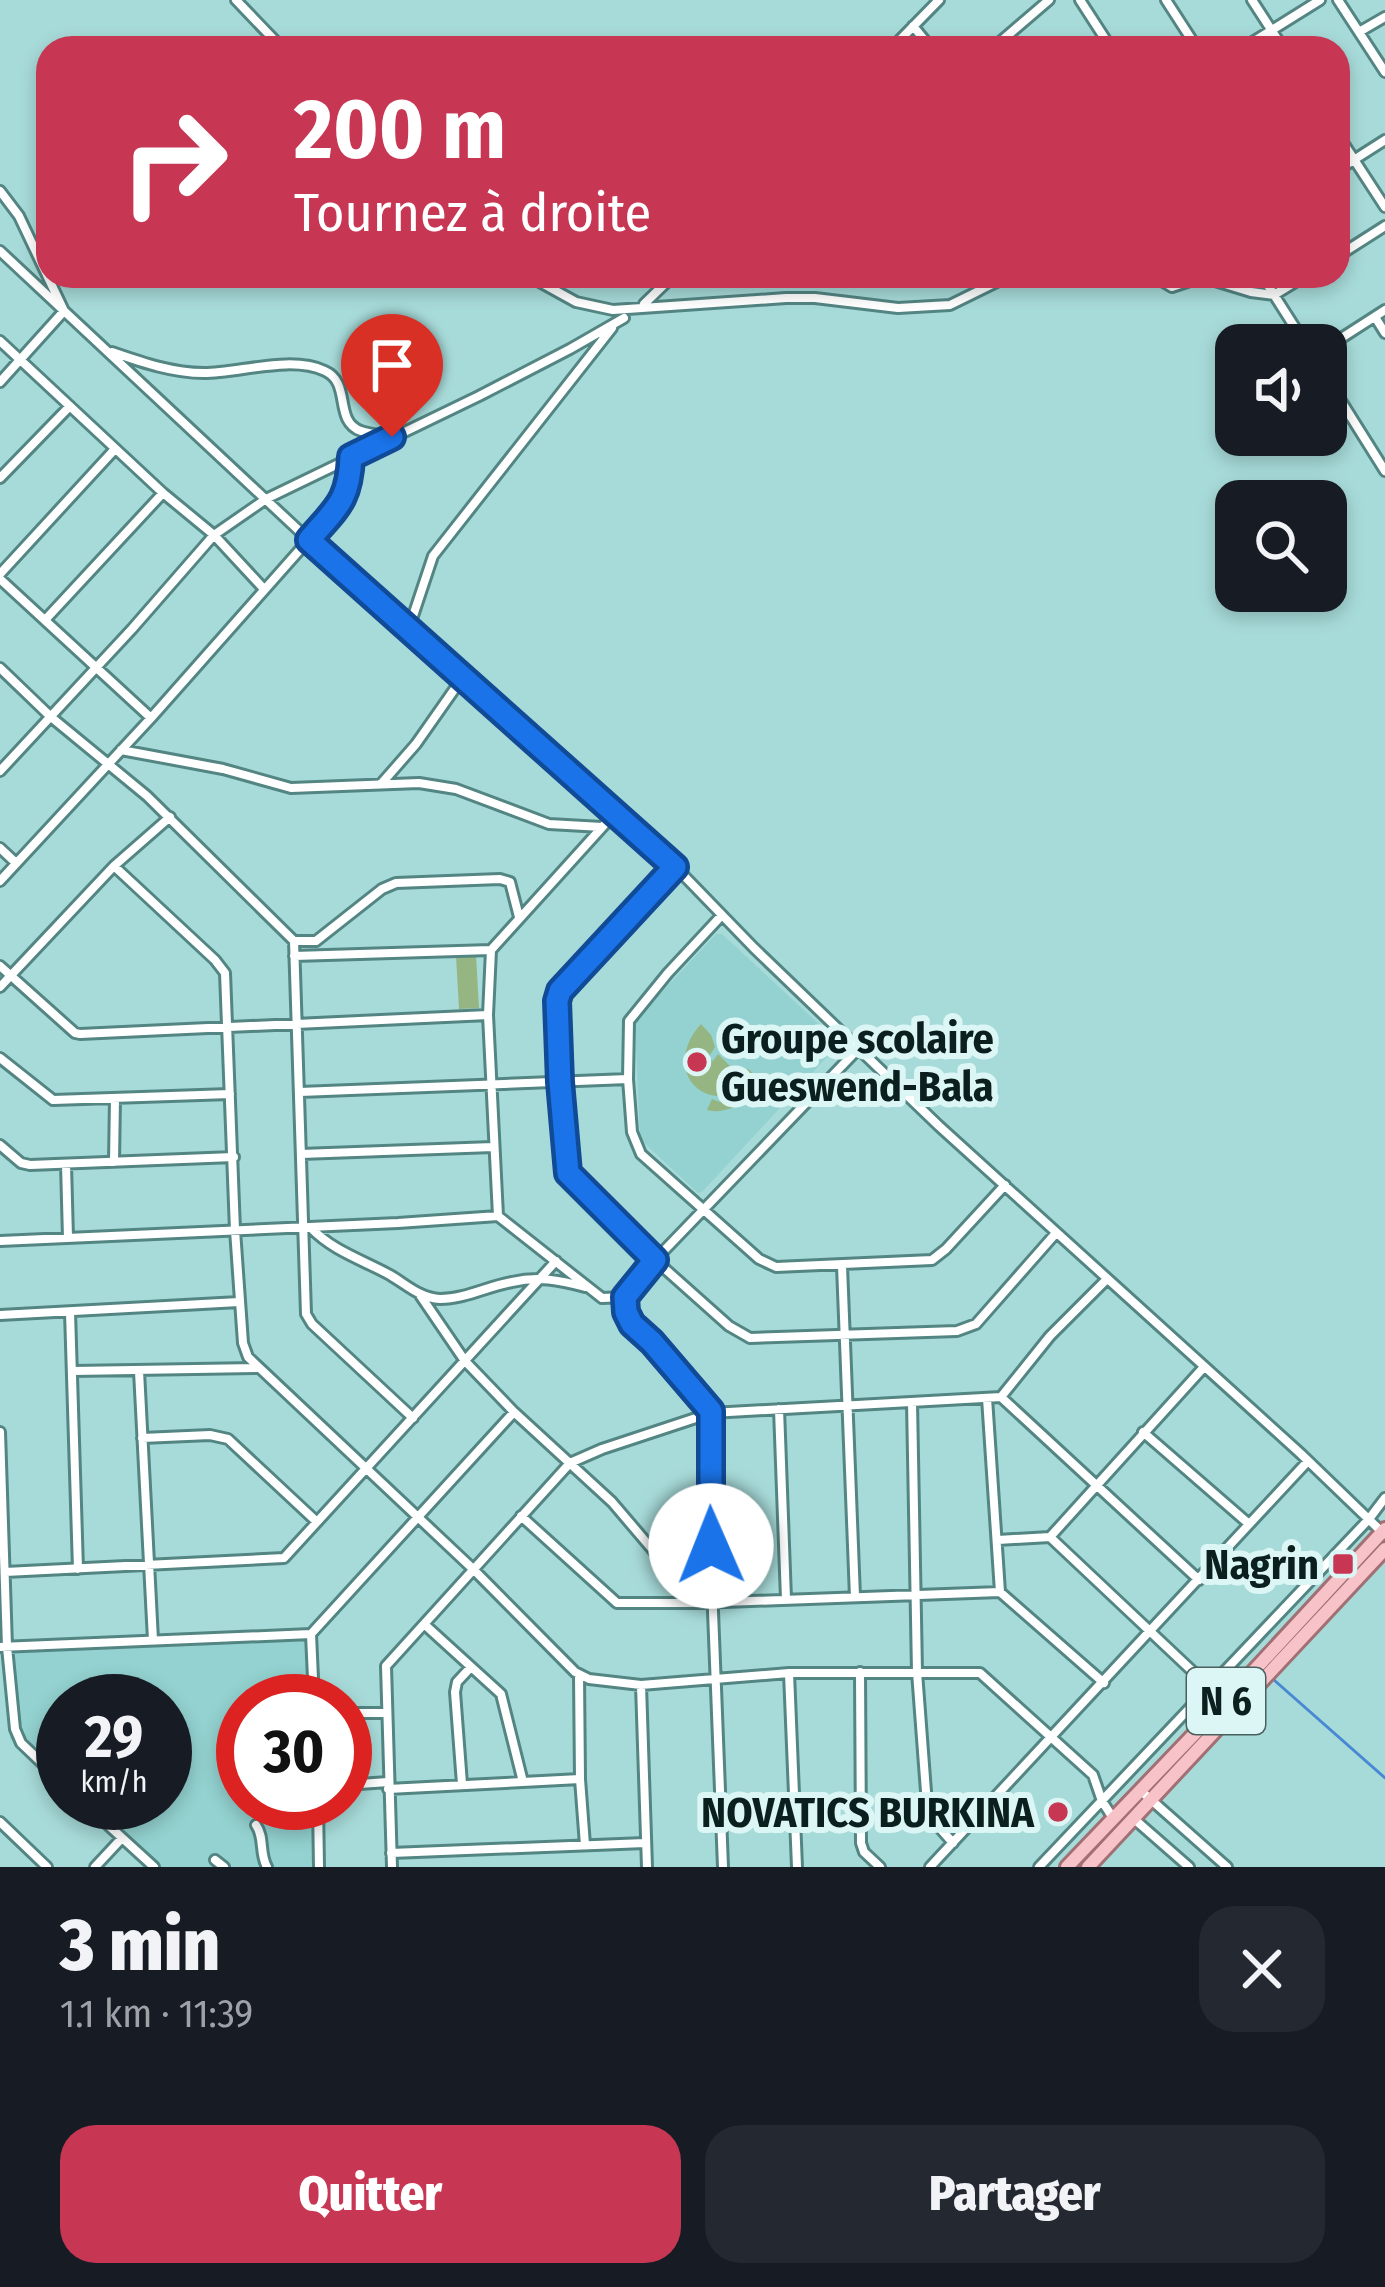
<!DOCTYPE html>
<html lang="fr">
<meta charset="utf-8">
<style>
body{margin:0;font-family:"Fira Sans Condensed",sans-serif;background:#242831;color:#f1f3f6;height:100vh;display:flex;flex-direction:column;font-size:45px;white-space:nowrap}
*{box-sizing:border-box;margin:0}
p{font-size:39px;color:#9ea1a6}
.icon{flex:none;width:66px;height:66px;fill:none;stroke:currentColor;stroke-width:2;stroke-linecap:round;stroke-linejoin:round}
.map{position:relative;height:1867px;overflow:hidden}
.drawer{display:flex;flex-direction:column;background:#171b24;flex:1}
.drawer>*{flex:none}
.hud{position:absolute;left:36px;top:36px;width:1314px;height:252px;border-radius:36px;box-shadow:0 6px 18px #0003;background:#c73754;color:#fff;overflow:hidden}
.controls{position:absolute;left:1215px;top:324px;display:grid;gap:24px}
.controls a{display:grid;place-items:center;width:132px;height:132px;border-radius:24px;background:#171b24;box-shadow:0 6px 18px #0003;font-size:60px}
.speed{position:absolute;left:36px;top:1674px;display:flex;gap:24px;font-size:60px;font-weight:700;text-align:center}
.speed>*{display:grid;place-content:center;width:156px;height:156px;border-radius:50%;background:#171b24;box-shadow:0 6px 18px #0003;line-height:1}
.speed small{font-size:30px;font-weight:400}
.speed .limit{border:18px solid #d22;background:#fff;color:#111}
.pin{position:absolute;display:grid;place-items:center;width:102px;height:102px;color:#fff;margin:-123px -51px;border-radius:50% 50% 50% 0;rotate:-45deg;box-shadow:0 0 12px #0007}
.pin .icon{rotate:45deg}
.me{position:absolute;width:132px;margin:-66px;rotate:359deg;stroke-linejoin:round;filter:drop-shadow(0 0 9px #0008)}
.turn{display:flex;align-items:center;gap:42px;height:252px;padding:0 60px;font-size:54px}
.turn .icon{width:156px;height:156px;stroke-width:2.5}
.turn b{display:block;font-size:84px;line-height:102px}
.round{display:grid;place-items:center;flex:none;width:126px;height:126px;border-radius:36px;background:#242831}
.summary{display:flex;align-items:center;justify-content:space-between;height:204px;padding:0 60px}
h1{font-size:72px;font-weight:800;line-height:90px}
.action{display:flex;gap:24px;margin-top:auto;padding:24px 60px}
.action a{flex:1;height:138px;border-radius:36px;background:#c73754;color:#fff;font-size:48px;font-weight:800;line-height:138px;text-align:center}
.action a+a{background:#242831;color:#f1f3f6}
.map>svg:first-child{display:block}
.built{fill:#93d2d0}
.green{fill:#95b582}
.lines{fill:none;stroke-linecap:round;stroke-linejoin:round}
.stream{stroke:#4988d3;stroke-width:3}
.minor-casing{stroke:#538583;stroke-width:14}
.primary-casing{stroke:#a17074;stroke-width:18}
.minor{stroke:#fff;stroke-width:8}
.primary{stroke:#f8c3c8;stroke-width:12}
.route-casing{stroke:#114b97;stroke-width:30}
.route{stroke:#1a73e8;stroke-width:21}
.poi-dot{fill:#c73754;stroke:#dcf6f5;stroke-width:4.5}
.labels{text-anchor:middle;stroke-width:12;stroke-linejoin:round;paint-order:stroke}
.shield{fill:#dcf6f5;stroke:#49605e;stroke-width:3}
.shield-label{font-size:39px;font-weight:bold;fill:#0a1f1e}
.poi-label{font-size:42px;font-weight:bold;fill:#0a1f1e;stroke:#dcf6f5;text-anchor:end}
</style>
<div class="map">
<svg width="1385" height="1867" viewBox="0 0 1385 1867">
<rect width="100%" height="100%" fill="#a7dbd9"/>
<path class="built" d="M716 934H722L837 1041 838 1045 702 1192 698 1193 640 1139 635 1021Z
M307 1637 310 1701H243V1803H314L316 1867H149L80 1803H165V1701H63V1788L10 1739 7 1648Z"/>
<path class="green" d="M476 955 479 1008 459 1009 456 956Z
M701 1024 711 1035 715 1047 708 1058 713 1061 718 1054 740 1076 748 1069 767 1085C749 1099 729 1116 707 1110L712 1099 720 1102 732 1096C684 1102 671 1056 701 1024Z"/>
<g class="lines">
<path class="stream" d="M1274 1680 1385 1778"/>
<g class="minor-casing">
<path id="minor" d="M236 0 282 48
M1080 0 1111 48
M1166 0 1197 48
M1252 0 1283 48
M1338 0 1385 72
M913 26 931 48
M1359 32 1385 17
M892 48 939 0
M993 48 1049 0
M1243 48 1320 0
M1338 135 1385 207
M1338 170 1385 140
M0 191 19 216 64 311 0 382
M0 251 309 540 511 723 660 851 754 948 939 1126 1301 1454 1384 1534
M1338 256 1385 226
M529 276 576 302 613 310 786 298H815L898 308 950 305 1009 276
M1154 276 1172 287 1202 277 1251 292 1274 295 1305 276
M1262 276 1306 345
M644 304 673 276
M1375 317 1385 333
M0 341 163 493 214 535 264 589
M1326 348 1385 310
M112 352C141 362 172 373 204 373 239 373 291 355 325 371 352 383 333 421 361 431 370 434 380 435 389 436
M1326 377 1385 471
M0 478 70 406
M0 574 115 449
M0 579 151 718
M45 620 163 493
M409 628 433 556 612 328
M0 668 51 717 147 796 294 941H316L382 889 396 883 500 879 510 882 519 917
M121 750 223 769 291 788 419 783 456 789 549 824 602 827
M0 771 132 629 214 535 266 499 479 396 570 349 624 318
M381 784 416 744 463 677
M615 813 491 950 488 1015 498 1216 602 1298 625 1297
M0 848 16 863
M114 866 215 960 225 973 235 1230 243 1343 248 1357 473 1569 575 1672 589 1679 641 1685 789 1673H980L1093 1775 1102 1801 1113 1818
M675 867 570 978 560 991 558 1001 560 1081 568 1173 655 1260 729 1326 750 1338 957 1331 976 1324 1056 1233
M0 881 151 718 328 518 348 489 351 458
M722 915 668 973 629 1021 628 1079 632 1132 641 1154 759 1259 776 1267 932 1260 946 1249 1005 1185
M294 941 306 1314 312 1324 413 1418
M294 956 491 950
M0 966 75 1033 80 1034 488 1015
M0 987 114 866 170 817
M0 1058 53 1100 230 1094
M300 1092 628 1079
M0 1145 21 1163 30 1165 234 1157
M301 1154 493 1147
M114 1162 115 1098
M66 1164 68 1238
M311 1228C333 1251 363 1260 390 1275 407 1285 420 1298 440 1299 465 1299 488 1286 512 1282 538 1276 559 1280 585 1287
M0 1241 398 1223 498 1216
M842 1266 855 1597
M420 1295 465 1361 514 1412 612 1502 698 1603 1000 1592 1104 1683
M70 1312 78 1569
M0 1315 239 1302
M73 1371 256 1368
M139 1371 153 1640
M1001 1397 1050 1336 1107 1279
M987 1398 1000 1592
M912 1402 917 1672 927 1805 932 1819 953 1843
M779 1409 786 1599
M0 1432 7 1647 15 1729 21 1743 63 1783
M1143 1432 1249 1524
M142 1438 210 1435 228 1439 317 1522
M521 1516 617 1603H698
M1050 1537 1224 1701
M998 1540 1050 1537 1204 1367
M5 1572 284 1558 556 1261
M424 1624 501 1694 523 1782
M311 1634 314 1701
M0 1647 311 1634 514 1412
M860 1672 861 1843 864 1852 880 1867
M789 1673 797 1867
M579 1675 580 1779 585 1845
M641 1685 647 1867
M345 1713H385
M462 1784 455 1692 457 1682 471 1667
M345 1785 388 1782
M388 1789 580 1779
M1140 1790 1227 1867
M84 1803 154 1867
M318 1803 319 1867
M1133 1818 1189 1867
M722 1821 795 1816
M0 1822 47 1867
M256 1825C265 1838 259 1853 267 1867
M391 1853 645 1843
M215 1860 224 1867
M95 1867 122 1838
M392 1867 386 1666 570 1463 602 1449 711 1413 1001 1397 1199 1580
M723 1867 709 1509 711 1413 653 1342 631 1322 625 1297 655 1260 859 1048
M930 1867 1308 1461
M1039 1867 1369 1519 1385 1498"/>
</g>
<g class="primary-casing">
<path id="primary" d="M1067 1867 1225 1702 1385 1529
M1088 1867 1385 1549"/>
</g>
<use href="#minor" class="minor"/>
<use href="#primary" class="primary"/>
</g>
<g class="lines">
<g class="route-casing">
<path id="route" d="M392 437 351 457C349 502 336 508 309 540L675 867 560 991 557 1001 560 1082 568 1173 655 1260 625 1297 626 1312 632 1324 652 1342 711 1411V1546"/>
</g>
<use href="#route" class="route"/>
</g>
<g class="poi-dot">
<circle cx="697" cy="1062" r="12"/>
<rect x="1331" y="1552" width="24" height="24" rx="6"/>
<circle cx="1058" cy="1812" r="12"/>
</g>
<g class="labels">
<rect class="shield" x="1187" y="1668" width="78" height="66" rx="9"/>
<g class="shield-label">
<text x="1226" y="1715">N 6</text>
</g>
<g class="poi-label">
<text x="721" y="1053" text-anchor="start">Groupe scolaire<tspan x="721" dy="48">Gueswend-Bala</tspan></text>
<text x="1319" y="1579">Nagrin</text>
<text x="1034" y="1827">NOVATICS BURKINA</text>
</g>
</g>
</svg>
<div class="controls">
<a><svg class="icon" aria-label="sound" viewBox="0 0 24 24"><path d="M4 9h4l5-4v14l-5-4H4zM17 9q2 3 0 6"/></svg></a>
<a><svg class="icon" aria-label="search" viewBox="0 0 24 24"><circle cx="10" cy="10" r="6"/><path d="M15 15l6 6"/></svg></a>
</div>
<div class="speed"><div>29<small>km/h</small></div><div class="limit">30</div></div>
<div class="pin" style="left:392px;top:437px;background:#d93025"><svg class="icon" aria-label="arrive" viewBox="0 0 24 24"><path d="M6 21V4h12l-3 4 3 4H6"/></svg></div>
<svg class="me" style="left:711px;top:1546px" viewBox="-20 -20 40 40"><circle r="19" fill="#fff"/><path d="M0-13L10 11 0 6-10 11z" fill="#1a73e8"/></svg>
<div class="hud">
<div class="turn"><svg class="icon" aria-label="right" viewBox="0 0 24 24"><path d="M7 20v-9h11M14 6l5 5-5 5"/></svg><div><b>200 m</b>Tournez à droite</div></div>
</div>
</div>
<section class="drawer">
<div class="summary"><div><h1>3 min</h1><p>1.1 km · 11:39</p></div><a class="round"><svg class="icon" aria-label="close" viewBox="0 0 24 24"><path d="M6 6l12 12M18 6L6 18"/></svg></a></div>
<div class="action"><a>Quitter</a><a>Partager</a></div>
</section>
